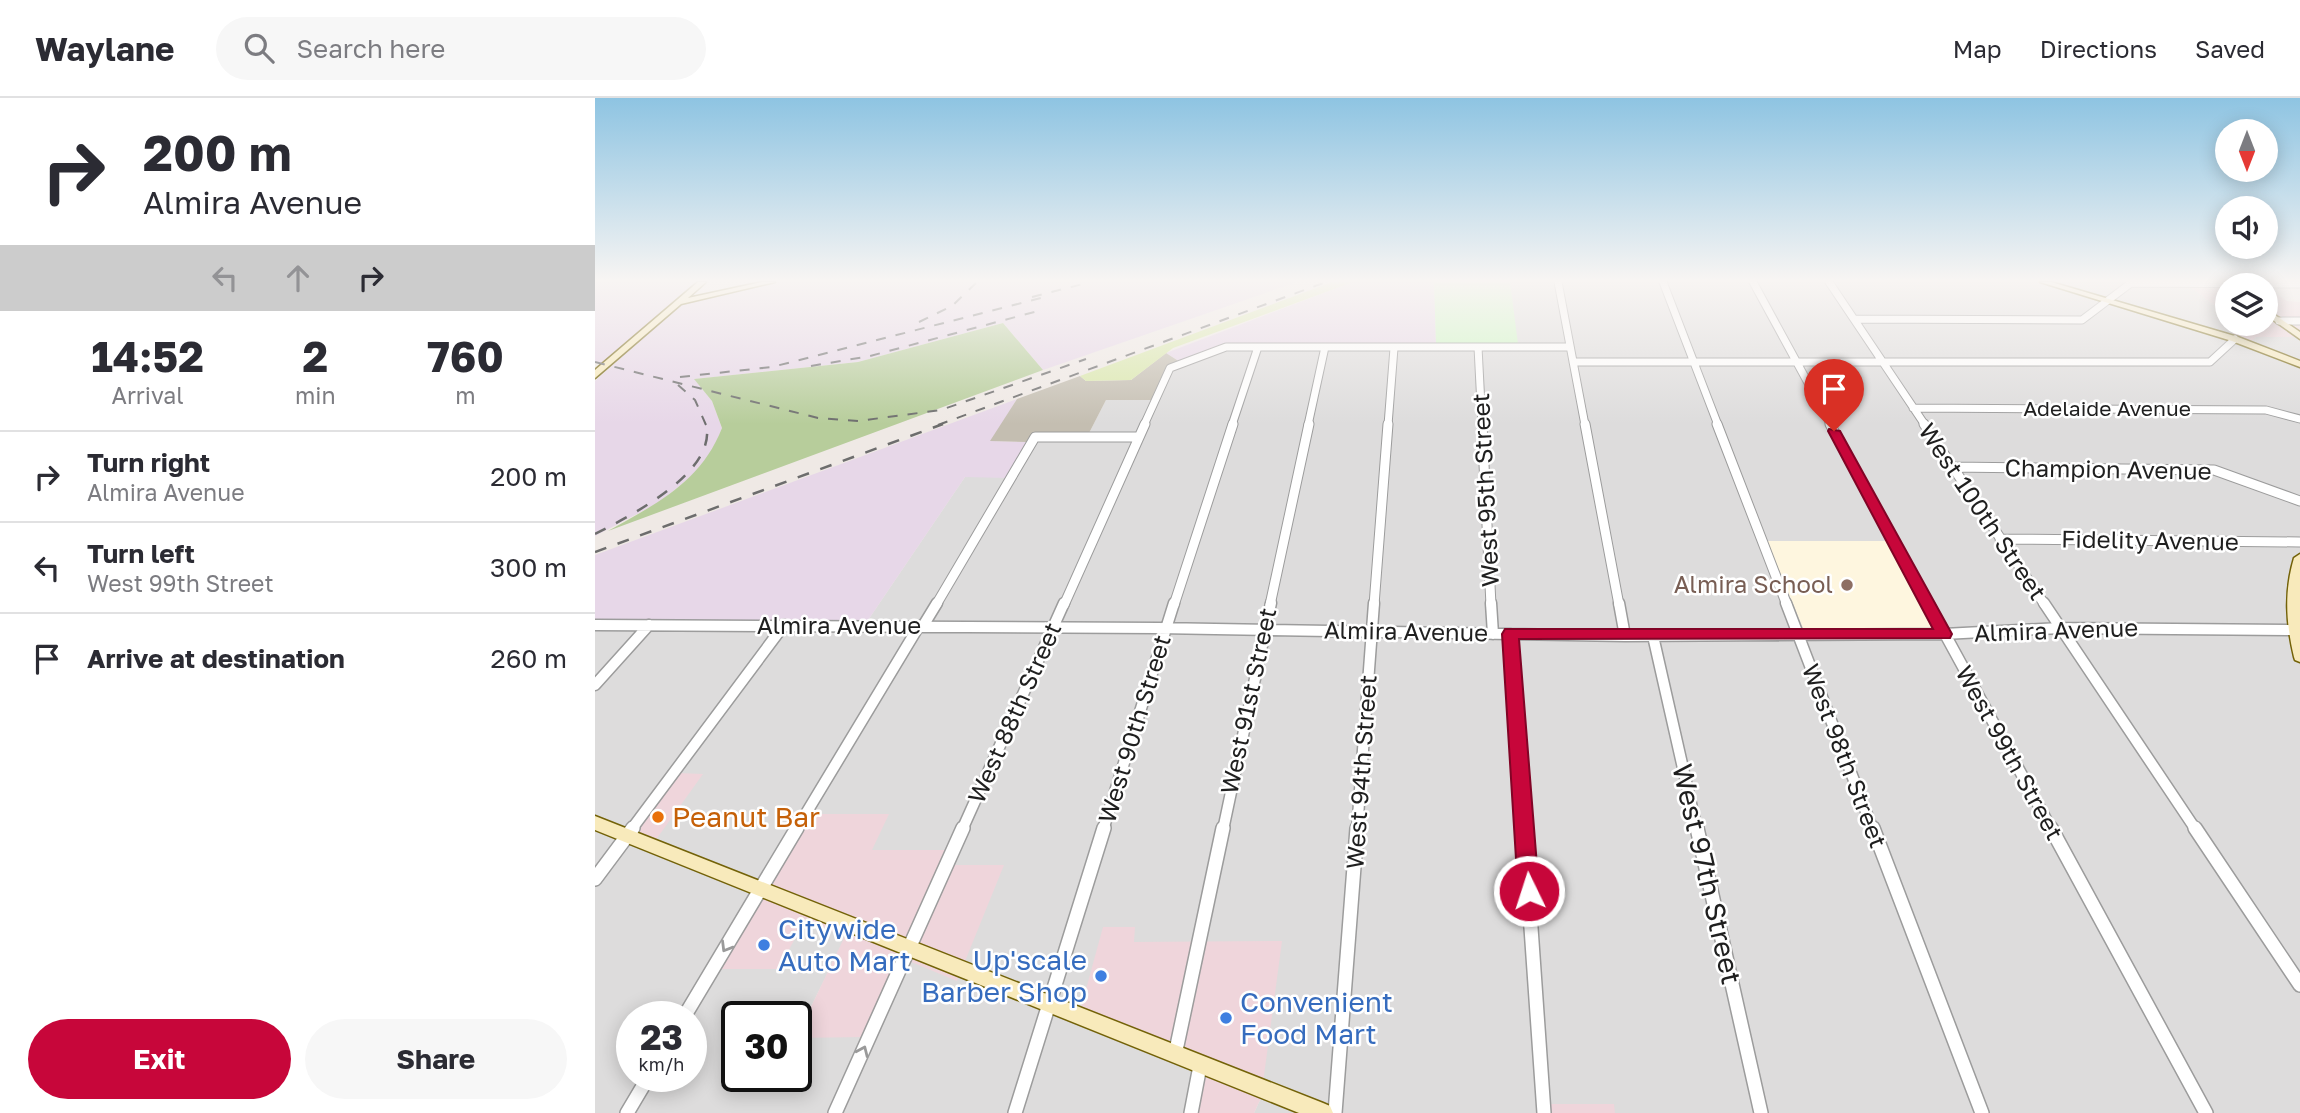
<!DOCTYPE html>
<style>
body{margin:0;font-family:"Golos Text",sans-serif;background:#f7f7f7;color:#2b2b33;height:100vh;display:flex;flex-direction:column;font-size:26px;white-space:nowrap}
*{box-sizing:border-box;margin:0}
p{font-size:23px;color:#7c7c81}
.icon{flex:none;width:38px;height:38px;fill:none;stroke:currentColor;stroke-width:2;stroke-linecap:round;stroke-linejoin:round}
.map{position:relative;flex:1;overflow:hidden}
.drawer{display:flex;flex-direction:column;background:#fff;width:595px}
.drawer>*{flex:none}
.top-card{background:#fff;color:#2b2b33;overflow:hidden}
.needle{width:46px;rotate:180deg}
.buttons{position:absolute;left:1620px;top:21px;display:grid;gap:14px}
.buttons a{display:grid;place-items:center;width:63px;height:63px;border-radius:50%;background:#fff;box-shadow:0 4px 18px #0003;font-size:35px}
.speed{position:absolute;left:21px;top:903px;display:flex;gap:14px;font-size:35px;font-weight:700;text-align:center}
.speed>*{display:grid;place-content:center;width:91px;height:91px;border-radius:50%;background:#fff;box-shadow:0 4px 18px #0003;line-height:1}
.speed small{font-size:18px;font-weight:400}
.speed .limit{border:4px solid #111;border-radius:10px;background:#fff;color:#111}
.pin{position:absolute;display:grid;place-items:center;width:60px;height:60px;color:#fff;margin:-72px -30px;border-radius:50% 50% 50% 0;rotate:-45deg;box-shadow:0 0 7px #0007}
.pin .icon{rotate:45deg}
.me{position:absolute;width:77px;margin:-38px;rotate:356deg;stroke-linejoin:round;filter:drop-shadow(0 0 5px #0008)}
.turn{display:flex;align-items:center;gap:24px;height:147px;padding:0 28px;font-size:32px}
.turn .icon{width:91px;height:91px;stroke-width:2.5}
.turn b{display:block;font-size:49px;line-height:60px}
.lanes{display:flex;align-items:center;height:66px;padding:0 28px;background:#0003;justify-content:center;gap:35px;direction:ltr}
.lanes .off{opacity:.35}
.eta{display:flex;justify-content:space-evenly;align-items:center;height:119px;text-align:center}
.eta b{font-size:42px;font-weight:700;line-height:49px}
.action{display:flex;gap:14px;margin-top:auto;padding:14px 28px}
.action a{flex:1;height:80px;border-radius:42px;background:#c7063a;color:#fff;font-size:28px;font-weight:700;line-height:80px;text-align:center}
.action a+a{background:#f7f7f7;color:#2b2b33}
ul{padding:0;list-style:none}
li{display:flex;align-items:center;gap:21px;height:91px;padding:0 28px;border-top:2px solid #e1e1e2}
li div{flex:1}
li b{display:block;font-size:26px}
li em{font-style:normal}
header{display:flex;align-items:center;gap:42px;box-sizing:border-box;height:98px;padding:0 35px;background:#fff;border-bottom:2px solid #e1e1e2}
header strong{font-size:33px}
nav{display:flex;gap:38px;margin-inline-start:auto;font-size:24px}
.search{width:490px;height:63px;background:#f7f7f7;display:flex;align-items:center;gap:18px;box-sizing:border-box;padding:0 24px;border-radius:38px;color:#7c7c81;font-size:26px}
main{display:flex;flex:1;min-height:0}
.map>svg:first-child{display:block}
.residential{fill:#dddcdc;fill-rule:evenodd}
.commercial{fill:#efd5db}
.industrial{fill:#e7d7e8}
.education{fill:#fef6df}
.construction{fill:#c4beb1}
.grass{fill:#dae8ac}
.forest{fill:#b7cd9b}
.park{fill:#cdf8c3}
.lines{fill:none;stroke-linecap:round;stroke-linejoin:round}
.street-far3-casing{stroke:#9c9c9c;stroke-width:9}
.street-far2-casing{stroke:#9c9c9c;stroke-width:11}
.street-far1-casing{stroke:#9c9c9c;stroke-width:13}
.street-casing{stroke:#9c9c9c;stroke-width:16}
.secondary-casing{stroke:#736208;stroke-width:3}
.street-far3{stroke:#fff;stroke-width:7}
.street-far2{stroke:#fff;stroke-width:9}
.street-far1{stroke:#fff;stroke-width:10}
.street{stroke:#fff;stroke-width:13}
.secondary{fill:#f8eabb;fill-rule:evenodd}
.rail-far1{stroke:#6d6d6d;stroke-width:2;stroke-dasharray:10 10;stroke-linecap:butt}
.rail{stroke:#6d6d6d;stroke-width:2.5;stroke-dasharray:12 12;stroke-linecap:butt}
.oneway{stroke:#9a9a9a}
.route{fill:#c7063a;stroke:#810426;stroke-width:2}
.education-dot{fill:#8d6e63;stroke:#fff;stroke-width:2.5}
.food-dot{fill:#e8710a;stroke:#fff;stroke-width:2.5}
.shop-dot{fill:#3f7fe0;stroke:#fff;stroke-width:2.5}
.labels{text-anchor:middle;stroke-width:5;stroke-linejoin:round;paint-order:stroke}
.far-street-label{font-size:21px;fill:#1f1f1f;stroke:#fff}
.street-label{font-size:24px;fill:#1f1f1f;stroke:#fff}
.education-label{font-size:24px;fill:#785e54;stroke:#fff;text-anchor:end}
.near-food-label{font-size:28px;fill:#c56008;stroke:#fff;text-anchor:start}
.near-street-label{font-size:28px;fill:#1f1f1f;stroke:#fff}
.near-shop-label{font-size:28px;fill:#366cbe;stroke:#fff;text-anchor:start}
</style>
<header>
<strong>Waylane</strong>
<div class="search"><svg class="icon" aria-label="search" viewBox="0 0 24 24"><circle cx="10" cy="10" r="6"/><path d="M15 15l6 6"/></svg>Search here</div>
<nav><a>Map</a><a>Directions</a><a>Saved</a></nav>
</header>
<main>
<section class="drawer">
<div class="top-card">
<div class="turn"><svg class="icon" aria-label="right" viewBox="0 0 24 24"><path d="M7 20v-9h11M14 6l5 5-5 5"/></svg><div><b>200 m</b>Almira Avenue</div></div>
<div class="lanes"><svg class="icon off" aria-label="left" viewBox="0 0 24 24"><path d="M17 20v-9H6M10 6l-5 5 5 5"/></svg><svg class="icon off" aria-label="ahead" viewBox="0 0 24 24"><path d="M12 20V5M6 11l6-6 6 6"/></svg><svg class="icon" aria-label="right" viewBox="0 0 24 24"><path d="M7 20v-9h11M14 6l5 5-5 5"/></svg></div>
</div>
<div class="eta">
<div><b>14:52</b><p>Arrival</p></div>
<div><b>2</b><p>min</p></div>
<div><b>760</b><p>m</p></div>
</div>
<ul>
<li><svg class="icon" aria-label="right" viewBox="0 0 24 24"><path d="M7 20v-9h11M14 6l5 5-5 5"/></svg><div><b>Turn right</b><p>Almira Avenue</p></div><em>200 m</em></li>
<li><svg class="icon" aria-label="left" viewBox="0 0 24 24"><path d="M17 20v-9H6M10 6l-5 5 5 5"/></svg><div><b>Turn left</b><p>West 99th Street</p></div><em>300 m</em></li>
<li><svg class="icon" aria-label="arrive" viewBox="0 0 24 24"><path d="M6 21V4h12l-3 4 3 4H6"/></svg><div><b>Arrive at destination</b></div><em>260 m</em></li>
</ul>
<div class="action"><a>Exit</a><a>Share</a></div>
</section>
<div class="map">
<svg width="1705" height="1015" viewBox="0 0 1705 1015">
<rect width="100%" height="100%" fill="#efe9e5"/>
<path class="residential" d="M915 184H1580L1593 187 1620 208 1633 212V226H1647L1638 238 1705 239V1015H659L672 987 538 844 509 829 613 964 602 1015H0V531H267L370 379 434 344H431L436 337H493L511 302H556L571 269 631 247 922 246ZM217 716H293L276 752H353L346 767H408L304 859 201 940V978H142V919H201V939L251 838 209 823 127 871ZM37 919H96V978H37Z"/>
<path class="commercial" d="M1593 187H1633V212L1620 208Z
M1671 189 1692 203 1705 204V239H1661L1657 243 1637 237 1647 226H1671Z
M83 675 108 676 60 743 40 735Z
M217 716H294L277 752H354L347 767H409L362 883 304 859 269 939 201 940 250 838 209 823 184 871H126Z
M508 829H540L539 844 687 843 668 985 672 987 659 1015H602L613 964 485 913Z
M955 1006H1019L1020 1015H956Z"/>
<path class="industrial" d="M0 184H107L12 267 0 264Z
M184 184H702L448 272 408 225 263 264 100 281 117 303 127 330 117 356 100 375 65 404 0 438V283L85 206Z
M758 184H839L841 246 631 247 585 264 571 255Z
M422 301 396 343 435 344 412 380 370 379 267 531H0V457Z"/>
<path class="education" d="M1172 443H1291L1337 531 1208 530Z"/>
<path class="construction" d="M571 255 585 264 571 270 556 302H511L493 337H436L431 344 395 343 422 301 485 278 491 283 536 282Z"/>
<path class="grass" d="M737 184H758L578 250 536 282 491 283 485 278Z"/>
<path class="forest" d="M408 225 448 272 13 433C61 406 106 384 127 330L117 303 99 281 263 264Z"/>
<path class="park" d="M839 184H915L923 246H841Z"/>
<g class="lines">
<g class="street-far3-casing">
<path id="street-far3" d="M963 184 990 327
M1068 184 1123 327
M1158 184 1236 327
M1234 184 1330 327
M1259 221 1487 222 1536 185 1705 186
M1684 223H1705
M883 249 887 327
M978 264H1615L1640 241
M1318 310 1671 312 1705 321
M549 327 575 270 631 249H975
M637 327 663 249
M713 327 730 249
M793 327 799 250"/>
</g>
<g class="street-far2-casing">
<path id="street-far2" d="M887 326 896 507
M990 326 1024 507
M1122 326 1192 507
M1235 326 1334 507
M1329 326 1450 507
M1357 369 1619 372 1705 403
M1405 441 1705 444
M341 507 440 339H543
M469 507 550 326
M579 507 638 326
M675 507 714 326
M779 507 793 326"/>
</g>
<g class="street-far1-casing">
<path id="street-far1" d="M896 505 898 536
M1024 505 1030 538
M1191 505 1278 732
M1333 505 1457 732
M1449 505 1601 732
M0 527 563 530 1030 538 1349 536 1465 530 1705 532
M328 528 342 505
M916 536 930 732
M1058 538 1102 732
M0 587 54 527
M36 732 189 527
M201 732 324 528
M367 732 469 505
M508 732 579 505
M628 732 676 505
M762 732 779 505"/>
</g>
<g class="street-casing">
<path id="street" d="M929 730 949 1015
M1102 730 1166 1015
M1278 730 1387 1015
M1456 730 1611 1015
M1600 730 1705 887
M0 781 38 730
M89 919 202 730
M580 957 628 730
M32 1015 54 978
M240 1015 368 730
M420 1015 509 730
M596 1015 605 968
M740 1015 762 730"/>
</g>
<g class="secondary-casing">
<path id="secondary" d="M103 184H111L93 200 167 184H180L86 206 0 280V272Z
M1445 184H1456L1643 239 1705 263V269L1637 243Z
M1627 184H1636L1639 187 1632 189Z
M1671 211 1705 234V241L1671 217Z
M1705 456V564L1700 562 1699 559C1691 525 1689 494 1699 460Z
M0 718 728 1005 735 1008 738 1015H704L0 732Z"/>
</g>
<use href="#street-far3" class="street-far3"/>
<use href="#street-far2" class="street-far2"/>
<use href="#street-far1" class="street-far1"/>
<use href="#street" class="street"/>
<use href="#secondary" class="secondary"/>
<path class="rail-far1" d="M437 199 488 186
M324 224 357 208 382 184
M0 264 223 320 263 323 346 312 491 261
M216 268 275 258 443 213
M85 279 177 269 446 200
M83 287 100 302 111 327
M343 327 731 184"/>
<path class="rail" d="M0 436C35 418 123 374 111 326
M0 454 348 326"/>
</g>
<defs><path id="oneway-chevron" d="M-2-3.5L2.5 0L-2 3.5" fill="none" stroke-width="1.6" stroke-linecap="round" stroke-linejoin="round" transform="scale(1.75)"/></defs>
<g class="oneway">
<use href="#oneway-chevron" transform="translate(131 849) rotate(121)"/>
<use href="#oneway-chevron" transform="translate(268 953) rotate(-66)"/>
</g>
<linearGradient id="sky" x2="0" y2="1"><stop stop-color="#8ec4e2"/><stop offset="0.56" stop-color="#f8f5f3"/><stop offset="1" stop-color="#f8f5f3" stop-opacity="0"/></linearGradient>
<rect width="1705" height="326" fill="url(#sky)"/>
<path class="route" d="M1234 331 1245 333 1357 536 1355 540 924 541 944 793 941 799 934 802 926 799 923 793 907 536 910 531H1338L1233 333Z"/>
<circle class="education-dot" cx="1252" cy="487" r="7"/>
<circle class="food-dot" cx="63" cy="719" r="7"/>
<g class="shop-dot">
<circle cx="169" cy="847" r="7"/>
<circle cx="506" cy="878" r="7"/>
<circle cx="631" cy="920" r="7"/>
</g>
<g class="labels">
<g class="far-street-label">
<text x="1512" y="318">Adelaide Avenue</text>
</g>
<g class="street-label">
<text transform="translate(1513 372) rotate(1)" y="8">Champion Avenue</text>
<text transform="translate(891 392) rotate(-93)" y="8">West 95th Street</text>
<text transform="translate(1387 414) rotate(56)" y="8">West 100th Street</text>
<text transform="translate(1555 443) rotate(1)" y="8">Fidelity Avenue</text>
<text x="244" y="536">Almira Avenue</text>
<text transform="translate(1461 533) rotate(-2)" y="8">Almira Avenue</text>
<text transform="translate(811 534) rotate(1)" y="8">Almira Avenue</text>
<text transform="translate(654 603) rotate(-78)" y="8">West 91st Street</text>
<text transform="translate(420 615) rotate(-66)" y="8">West 88th Street</text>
<text transform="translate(540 631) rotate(-73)" y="8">West 90th Street</text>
<text transform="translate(1414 655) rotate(61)" y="8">West 99th Street</text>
<text transform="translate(1249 658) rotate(69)" y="8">West 98th Street</text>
<text transform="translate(767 674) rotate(-86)" y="8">West 94th Street</text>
</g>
<g class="education-label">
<text x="1238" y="495">Almira School</text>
</g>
<g class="near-food-label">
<text x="77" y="729">Peanut Bar</text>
</g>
<g class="near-street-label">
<text transform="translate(1112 776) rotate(77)" y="10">West 97th Street</text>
</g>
<g class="near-shop-label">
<text x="183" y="841">Citywide<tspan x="183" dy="32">Auto Mart</tspan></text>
<text x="492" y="872" text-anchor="end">Up'scale<tspan x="492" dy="32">Barber Shop</tspan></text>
<text x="645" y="914">Convenient<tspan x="645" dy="32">Food Mart</tspan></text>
</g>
</g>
</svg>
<div class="buttons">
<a><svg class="needle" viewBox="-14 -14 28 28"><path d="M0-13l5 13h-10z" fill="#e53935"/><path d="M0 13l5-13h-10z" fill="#7c7c81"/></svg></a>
<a><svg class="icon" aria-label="sound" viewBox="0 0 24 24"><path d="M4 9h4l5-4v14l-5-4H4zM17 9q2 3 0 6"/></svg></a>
<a><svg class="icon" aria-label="layers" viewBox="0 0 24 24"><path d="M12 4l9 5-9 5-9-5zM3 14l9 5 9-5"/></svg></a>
</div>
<div class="speed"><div>23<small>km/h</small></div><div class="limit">30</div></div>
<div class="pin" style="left:1239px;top:333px;background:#d93025"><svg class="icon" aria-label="arrive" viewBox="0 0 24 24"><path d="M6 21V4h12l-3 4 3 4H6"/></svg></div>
<svg class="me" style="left:934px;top:793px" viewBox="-20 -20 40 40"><circle r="17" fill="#c7063a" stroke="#fff" stroke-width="3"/><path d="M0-11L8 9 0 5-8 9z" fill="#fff"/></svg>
</div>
</main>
